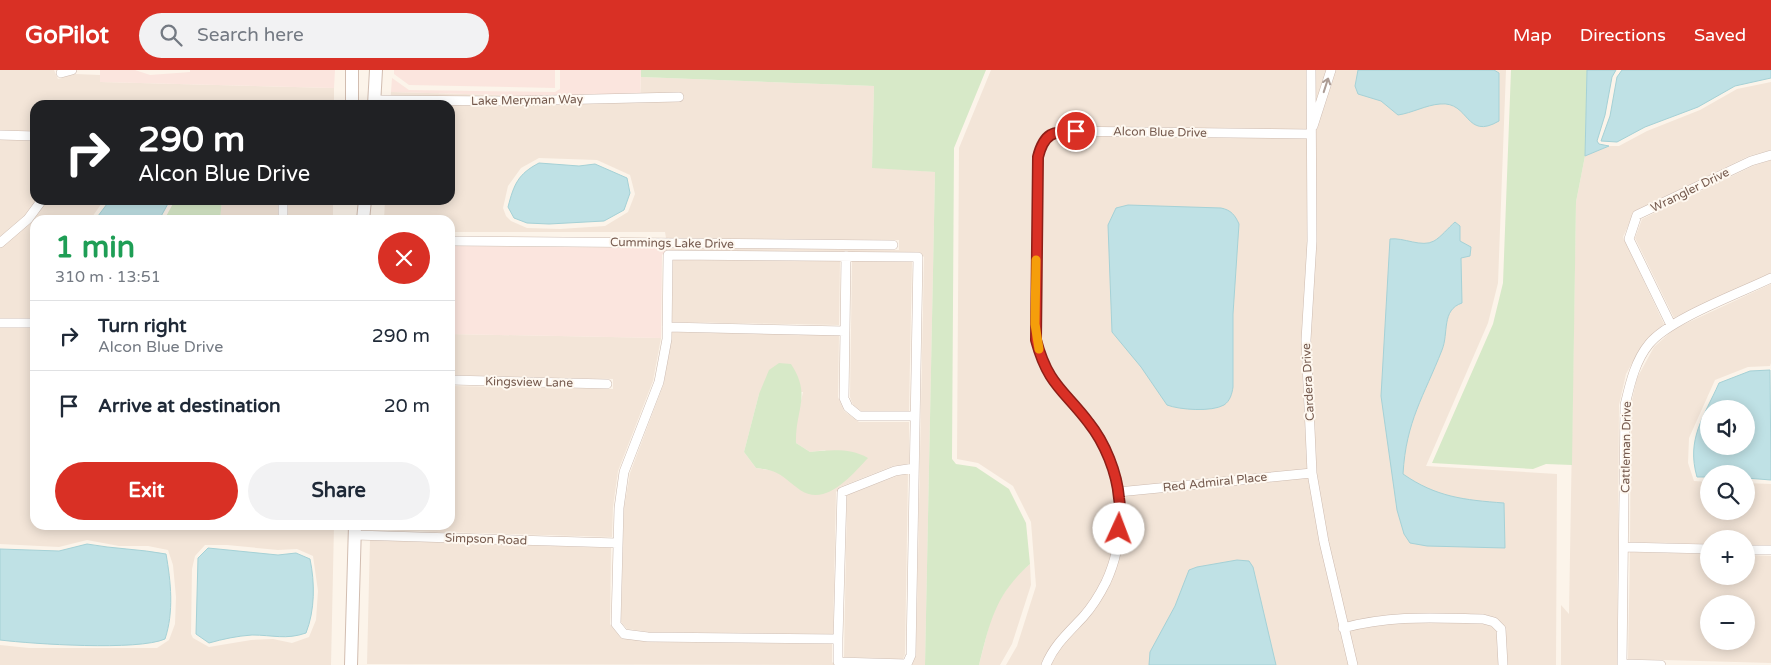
<!DOCTYPE html>
<meta charset="utf-8">
<style>
body{margin:0;font-family:"Varela Round",sans-serif;background:#f2f2f3;color:#1f2937;height:100vh;display:flex;flex-direction:column;font-size:19px;white-space:nowrap}
*{box-sizing:border-box;margin:0}
p{font-size:16px;color:#747a83}
.icon{flex:none;width:28px;height:28px;fill:none;stroke:currentColor;stroke-width:2;stroke-linecap:round;stroke-linejoin:round}
.map{position:relative;flex:1;overflow:hidden}
.drawer{position:absolute;left:30px;top:145px;width:425px;height:315px;display:flex;flex-direction:column;background:#fff;border-radius:15px;box-shadow:0 2px 12px #0003}
.drawer>*{flex:none}
.guide{position:absolute;left:30px;top:30px;width:425px;height:105px;border-radius:15px;box-shadow:0 2px 12px #0003;background:#202124;color:#fff;overflow:hidden}
.controls{position:absolute;left:1700px;top:330px;display:grid;gap:10px}
.controls a{display:grid;place-items:center;width:55px;height:55px;border-radius:50%;background:#fff;box-shadow:0 2px 12px #0003;font-size:25px}
.pin{position:absolute;display:grid;place-items:center;width:42px;height:42px;color:#fff;margin:-21px;border:2px solid #fff;border-radius:50%;box-shadow:0 1px 5px #0007}
.me{position:absolute;width:55px;margin:-28px;rotate:2deg;stroke-linejoin:round;filter:drop-shadow(0 0 4px #0008)}
.turn{display:flex;align-items:center;gap:18px;height:105px;padding:0 25px;font-size:22px}
.turn .icon{width:65px;height:65px;stroke-width:2.5}
.turn b{display:block;font-size:35px;line-height:42px}
.round{display:grid;place-items:center;flex:none;width:52px;height:52px;border-radius:26px;background:#f2f2f3}
.overview{display:flex;align-items:center;justify-content:space-between;height:85px;padding:0 25px}
h1{font-size:30px;font-weight:700;line-height:38px;color:#1e9e55}
.action{display:flex;gap:10px;margin-top:auto;padding:10px 25px}
.action a{flex:1;height:58px;border-radius:30px;background:#d93025;color:#fff;font-size:20px;font-weight:700;line-height:58px;text-align:center}
.action a+a{background:#f2f2f3;color:#1f2937}
ul{padding:0;list-style:none}
li{display:flex;align-items:center;gap:15px;height:70px;padding:0 25px;border-top:1px solid #e0e1e3}
li div{flex:1}
li b{display:block;font-size:19px}
li em{font-style:normal}
header{display:flex;align-items:center;gap:30px;box-sizing:border-box;height:70px;padding:0 25px;background:#d93025;color:#fff}
header strong{font-size:24px}
nav{display:flex;gap:28px;margin-inline-start:auto;font-size:18px}
.search{width:350px;height:45px;background:#f2f2f3;display:flex;align-items:center;gap:12px;box-sizing:border-box;padding:0 18px;border-radius:28px;color:#747a83;font-size:19px}
.map>svg:first-child{display:block}
.residential{fill:#f3e5d8;fill-rule:evenodd}
.commercial{fill:#fbe5de}
.green{fill:#d7e9c8}
.water{fill:#bfe1e5;stroke:#a5d1d6;fill-rule:evenodd}
.lines{fill:none;stroke-linecap:round;stroke-linejoin:round}
.street-casing{stroke:#cdbbb0;stroke-width:10}
.secondary-casing{stroke:#d2bdb0;stroke-width:14}
.street{stroke:#fff;stroke-width:9}
.secondary{stroke:#fff;stroke-width:12}
.oneway{stroke:#ac9c95}
.route-casing{stroke:#8d1f18;stroke-width:12}
.route{stroke:#d93025;stroke-width:9}
.slow{stroke:#f59e0b;stroke-width:9}
.labels{text-anchor:middle;stroke-width:4;stroke-linejoin:round;paint-order:stroke}
.street-label{font-size:12px;fill:#755a4e;stroke:#fef8f0}
</style>
<header>
<strong>GoPilot</strong>
<div class="search"><svg class="icon" aria-label="search" viewBox="0 0 24 24"><circle cx="10" cy="10" r="6"/><path d="M15 15l6 6"/></svg>Search here</div>
<nav><a>Map</a><a>Directions</a><a>Saved</a></nav>
</header>
<div class="map">
<svg width="1771" height="595" viewBox="0 0 1771 595">
<rect width="100%" height="100%" fill="#fcf4ea"/>
<path class="residential" d="M0 0H54L58 9 75 4 100 5 101 12 334 18V35H35V130H104L90 150H35V455H334L331 595H0V575L29 578H157L169 570 175 554 176 527 173 495 168 480 148 476H119L87 470 59 477 0 474ZM205 475H227L278 480 297 479 313 486 318 521 316 550 309 567 292 573 273 569 251 570 209 577 193 568 191 564 192 499 195 486Z
M991 0H1506L1498 213 1488 253 1426 396 1557 404 1556 595H1006L1017 576 1036 516 1031 452 1013 416 978 393 957 389 959 78Z
M641 7 874 16 872 97 935 102 925 595H912L916 585 924 187 918 182 666 181 665 178 899 180V170L666 168 665 162H450V150H384L385 130H450V35H390L391 22 640 29ZM539 88 597 90 630 105 635 124 628 142 605 156 560 159 527 158 511 151 506 146 503 138 508 116 521 98Z
M1771 12V80L1749 86 1635 141 1623 167 1664 254 1644 272 1626 304 1619 335 1617 595H1561V535L1569 544 1576 132 1585 86 1609 76H1619L1647 61 1700 40 1737 19Z
M1771 90V203L1674 248 1635 168 1642 149 1753 96Z
M222 130H333V150H220Z
M673 190 840 191 839 255 672 252Z
M852 191 912 192 909 341H861L853 335 850 327Z
M1771 214V293L1770 296 1748 297 1715 310 1689 368 1688 393 1694 411 1709 412V441H1746V413L1771 414V475H1746V469H1709V474L1630 472 1631 335 1637 308 1654 277 1674 259Z
M672 262 839 265 838 327 844 341 859 352H909V394L893 396 840 417 836 422 833 564 649 562 627 559 621 552 624 438 630 403 664 313ZM803 322 796 353V373L810 382 826 380 787 408 775 401 756 398 744 382 759 324Z
M450 264 661 268 653 311 618 401 613 437 612 467 370 460V455H450V316L613 319V309L450 305Z
M908 404 905 584 903 589 844 587 847 425 897 406Z
M370 470 611 478 610 554 620 567 648 572 832 574V592L835 595 367 594Z
M1630 482 1709 484V506H1746V485L1771 486V593L1628 589ZM1709 534H1746V571H1709Z
M1030 494 1031 515 1012 574 1000 595H979L993 540 1014 508Z"/>
<path class="commercial" d="M100 0H135L150 5 190 2V0H335L334 18 100 12Z
M394 0H555V18L409 15 394 4Z
M560 0H641L640 29 391 22 392 8 409 20 555 22 560 19Z
M450 176 665 178 666 181 662 185 661 268 450 264Z"/>
<path class="green" d="M641 0H986L954 78 952 389 956 394 976 397 1009 419 1026 453 1030 494C995 525 990 552 979 595H925L935 102 872 98 874 16 641 7Z
M1511 0H1587L1585 86 1576 132 1572 395 1546 394 1533 399 1432 393 1493 254 1503 213Z
M175 130H222L220 150H164Z
M779 293 791 294C812 326 795 339 796 373L810 382C831 380 850 378 868 388 851 406 826 437 800 420 781 406 781 401 756 398L744 382 759 324 769 300Z"/>
<path class="water" d="M1358 0H1494L1499 3V51C1465 71 1470 31 1440 34 1426 35 1412 43 1398 45L1381 31 1358 24 1355 16Z
M1587 0H1616L1612 7 1605 45 1597 71 1599 74 1609 76 1585 86Z
M1622 0H1771V8L1735 16 1698 37 1645 57 1617 72 1601 71 1610 46 1617 7Z
M539 93 579 96 595 94 627 108 630 123 624 140 604 151 549 154 527 153 514 148 508 137C514 114 518 104 539 93Z
M110 130H170L159 150H95Z
M1128 135 1221 138C1231 140 1235 145 1239 154L1233 244V317C1232 324 1230 331 1224 335 1212 342 1180 340 1167 335L1141 297 1112 262 1108 155 1116 138Z
M1455 152 1460 156V171L1471 177 1470 186 1461 188 1462 233C1441 240 1449 263 1442 280 1424 326 1406 351 1403 404 1436 427 1464 430 1504 433L1505 478 1427 476 1410 473 1404 464 1397 440 1381 326 1390 169C1403 167 1422 178 1434 171 1441 167 1448 158 1455 152Z
M1770 300 1771 410 1746 408V404H1709V407H1697C1686 369 1704 347 1719 313L1750 301ZM1709 339H1746V376H1709Z
M87 474C114 479 140 479 166 484 171 512 174 542 165 569 138 581 33 574 0 570V479L59 481Z
M208 478 278 485 296 483 310 489C315 513 315 540 306 563 286 570 273 565 252 565 237 566 223 569 209 573L196 564 198 488Z
M1237 490 1249 491 1253 497 1276 595H1149L1150 582 1175 536 1189 500 1197 497Z"/>
<g class="lines">
<g class="street-casing">
<path id="street" d="M1311 0 1312 171 1306 270 1312 403 1324 472 1353 595
M61 3 72 0
M375 30 504 31 679 27
M1313 56 1331 0
M0 65 35 66
M283 130V150
M450 171 893 175
M0 173 28 149 42 130
M0 253H35
M1671 255 1629 169 1637 145 1751 91 1771 85
M667 257 845 261 846 186
M845 261 844 328 848 337 859 346H915
M450 310 607 314
M1118 422 1312 403
M355 465 617 473
M1624 477 1709 479
M1746 480H1771
M1343 558C1392 545 1433 548 1483 549L1494 552 1501 559 1503 595
M838 569 648 567 624 564 616 554 619 438 624 402 659 312 667 269 668 185 918 187C916 320 913 452 911 585L907 594 838 592V569L842 422 895 401 914 398
M1622 594 1661 595
M1046 595C1054 575 1069 562 1083 547 1092 537 1100 524 1106 512 1129 463 1123 395 1089 352 1063 321 1047 312 1036 270L1038 87C1041 75 1045 66 1057 61L1310 64
M1622 595 1625 335C1630 314 1635 291 1649 274 1669 249 1740 223 1771 208"/>
</g>
<g class="secondary-casing">
<path id="secondary" d="M352 0V35
M374 35 376 0
M363 150 365 130
M351 595 355 455"/>
</g>
<use href="#street" class="street"/>
<use href="#secondary" class="secondary"/>
</g>
<defs><path id="oneway-shaft" d="M-6 0H5M1.5-3L5.5 0L1.5 3" fill="none" stroke-width="1.6" stroke-linecap="round" stroke-linejoin="round" transform="scale(1.25)"/></defs>
<use class="oneway" href="#oneway-shaft" transform="translate(1326 15) rotate(-72)"/>
<g class="lines">
<g class="route-casing">
<path id="route" d="M1076 61C1053 61 1044 63 1038 87L1036 270C1048 315 1064 320 1089 353 1105 373 1117 403 1119 428 1121 438 1119 449 1119 459"/>
</g>
<use href="#route" class="route"/>
<path class="slow" d="M1036 190 1035 254 1039 279"/>
</g>
<g class="labels">
<g class="street-label">
<text transform="translate(527 30) rotate(-1)" y="4">Lake Meryman Way</text>
<text transform="translate(1160 62) rotate(1)" y="4">Alcon Blue Drive</text>
<text transform="translate(1690 120) rotate(-26)" y="4">Wrangler Drive</text>
<text transform="translate(672 173) rotate(1)" y="4">Cummings Lake Drive</text>
<text transform="translate(529 312) rotate(1)" y="4">Kingsview Lane</text>
<text transform="translate(1308 312) rotate(-93)" y="4">Cardera Drive</text>
<text transform="translate(1626 377) rotate(-89)" y="4">Cattleman Drive</text>
<text transform="translate(1215 412) rotate(-6)" y="4">Red Admiral Place</text>
<text transform="translate(486 469) rotate(2)" y="4">Simpson Road</text>
</g>
</g>
</svg>
<div class="controls">
<a><svg class="icon" aria-label="sound" viewBox="0 0 24 24"><path d="M4 9h4l5-4v14l-5-4H4zM17 9q2 3 0 6"/></svg></a>
<a><svg class="icon" aria-label="search" viewBox="0 0 24 24"><circle cx="10" cy="10" r="6"/><path d="M15 15l6 6"/></svg></a>
<a>+</a>
<a>−</a>
</div>
<div class="pin" style="left:1076px;top:61px;background:#d93025"><svg class="icon" aria-label="arrive" viewBox="0 0 24 24"><path d="M6 21V4h12l-3 4 3 4H6"/></svg></div>
<svg class="me" style="left:1119px;top:459px" viewBox="-20 -20 40 40"><circle r="19" fill="#fff"/><path d="M0-13L10 11 0 6-10 11z" fill="#d93025"/></svg>
<div class="guide">
<div class="turn"><svg class="icon" aria-label="right" viewBox="0 0 24 24"><path d="M7 20v-9h11M14 6l5 5-5 5"/></svg><div><b>290 m</b>Alcon Blue Drive</div></div>
</div>
<section class="drawer">
<div class="overview"><div><h1>1 min</h1><p>310 m · 13:51</p></div><a class="round" style="background:#d93025;color:#fff"><svg class="icon" aria-label="close" viewBox="0 0 24 24"><path d="M6 6l12 12M18 6L6 18"/></svg></a></div>
<ul>
<li><svg class="icon" aria-label="right" viewBox="0 0 24 24"><path d="M7 20v-9h11M14 6l5 5-5 5"/></svg><div><b>Turn right</b><p>Alcon Blue Drive</p></div><em>290 m</em></li>
<li><svg class="icon" aria-label="arrive" viewBox="0 0 24 24"><path d="M6 21V4h12l-3 4 3 4H6"/></svg><div><b>Arrive at destination</b></div><em>20 m</em></li>
</ul>
<div class="action"><a>Exit</a><a>Share</a></div>
</section>
</div>
